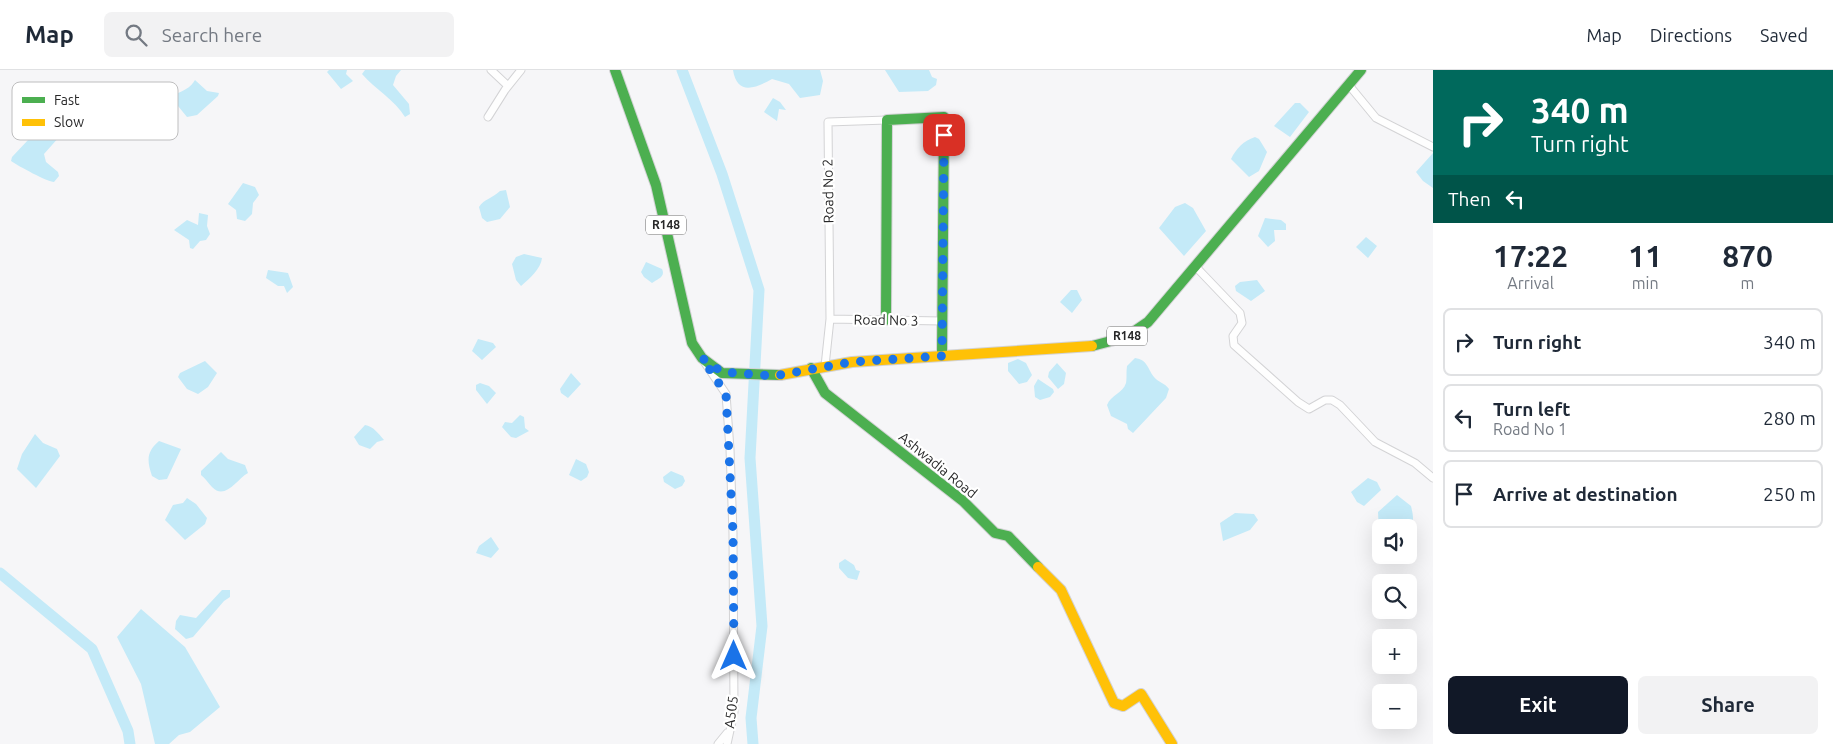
<!DOCTYPE html>
<meta charset="utf-8">
<style>
body{margin:0;font-family:Ubuntu,sans-serif;background:#f2f2f3;color:#1f2937;height:100vh;display:flex;flex-direction:column;font-size:19px;white-space:nowrap}
*{box-sizing:border-box;margin:0}
p{font-size:16px;color:#747a83}
.icon{flex:none;width:28px;height:28px;fill:none;stroke:currentColor;stroke-width:2;stroke-linecap:round;stroke-linejoin:round}
.map{position:relative;flex:1;overflow:hidden}
.details{display:flex;flex-direction:column;background:#fff;width:400px}
.details>*{flex:none}
.guide{background:#00695c;color:#fff;overflow:hidden}
.tools{position:absolute;left:1372px;top:449px;display:grid;gap:10px}
.tools a{display:grid;place-items:center;width:45px;height:45px;border-radius:8px;background:#fff;box-shadow:0 5px 20px #0002;font-size:25px}
.pin{position:absolute;display:grid;place-items:center;width:42px;height:42px;color:#fff;margin:-21px;border-radius:10px;box-shadow:0 2px 8px #0006}
.me{position:absolute;width:55px;margin:-28px;rotate:0deg;stroke-linejoin:round;filter:drop-shadow(0 0 4px #0008)}
.turn{display:flex;align-items:center;gap:18px;height:105px;padding:0 15px;font-size:22px}
.turn .icon{width:65px;height:65px;stroke-width:2.5}
.turn b{display:block;font-size:35px;line-height:42px}
.then{display:flex;align-items:center;height:48px;padding:0 15px;background:#0003;gap:10px;font-size:19px}
.eta{display:flex;justify-content:space-evenly;align-items:center;height:85px;text-align:center}
.eta b{font-size:30px;font-weight:700;line-height:35px}
.action{display:flex;gap:10px;margin-top:auto;padding:10px 15px}
.action a{flex:1;height:58px;border-radius:8px;background:#111827;color:#fff;font-size:20px;font-weight:700;line-height:58px;text-align:center}
.action a+a{background:#f2f2f3;color:#1f2937}
ul{padding:0;list-style:none}
li{display:flex;align-items:center;gap:15px;height:68px;margin:0 10px 8px;padding:0 5px;border:2px solid #e0e1e3;border-radius:8px}
li div{flex:1}
li b{display:block;font-size:19px}
li em{font-style:normal}
header{display:flex;align-items:center;gap:30px;box-sizing:border-box;height:70px;padding:0 25px;background:#fff;border-bottom:1px solid #e0e1e3}
header strong{font-size:24px}
nav{display:flex;gap:28px;margin-inline-start:auto;font-size:18px}
.search{width:350px;height:45px;background:#f2f2f3;display:flex;align-items:center;gap:12px;box-sizing:border-box;padding:0 18px;border-radius:8px;color:#747a83;font-size:19px}
main{display:flex;flex:1;min-height:0}
.map>svg:first-child{display:block}
.water{fill:#c4eaf8}
.lines{fill:none;stroke-linecap:round;stroke-linejoin:round}
.river{stroke:#c4eaf8;stroke-width:11}
.street-casing{stroke:#d3d3d5;stroke-width:9}
.fast-casing{stroke:#d3d3d5;stroke-width:12}
.slow-casing{stroke:#d3d3d5;stroke-width:12}
.street{stroke:#fefefe;stroke-width:7}
.fast{stroke:#4caf50;stroke-width:10}
.slow{stroke:#ffc107;stroke-width:10}
.route{stroke:#1a73e8;stroke-width:9;stroke-dasharray:0 16.2}
.labels{text-anchor:middle;stroke-width:4.5;stroke-linejoin:round;paint-order:stroke}
.shield{fill:#fff;stroke:#686869;stroke-width:1}
.shield-label{font-size:12px;font-weight:bold;fill:#282829}
.street-label{font-size:14px;fill:#282829;stroke:#fff}
.key{fill:#fff;stroke:#bebebf;stroke-width:1}
.key-label{font-size:14px;fill:#282829}
</style>
<header>
<strong>Map</strong>
<div class="search"><svg class="icon" aria-label="search" viewBox="0 0 24 24"><circle cx="10" cy="10" r="6"/><path d="M15 15l6 6"/></svg>Search here</div>
<nav><a>Map</a><a>Directions</a><a>Saved</a></nav>
</header>
<main>
<div class="map">
<svg width="1433" height="674" viewBox="0 0 1433 674">
<rect width="100%" height="100%" fill="#f6f6f8"/>
<path class="water" d="M329 0H347L346 4 353 11 341 19 327 2Z
M365 0H401L396 6 393 15 409 34 410 44 405 47C395 30 375 19 362 4Z
M733 0H820L823 11 820 25 800 28 789 14 772 9C756 18 737 26 733 0Z
M885 0H929L932 7 937 9 936 15 928 21 899 22Z
M195 10 207 21 219 23 218 26 197 45 187 47 178 36 171 32C173 22 179 24 186 19 190 17 193 13 195 10Z
M773 28 780 32 786 40 779 39 777 51 764 42Z
M71 33 76 39 68 57 44 84 46 92 58 102 59 106 54 112C48 112 18 96 11 91L12 87 62 34Z
M1295 33H1300L1309 42 1290 67 1274 56Z
M1255 67 1259 69 1267 82 1259 101 1249 107 1231 89C1236 79 1243 71 1255 67Z
M1433 83V118L1423 111 1416 102Z
M243 113 255 117 259 125 253 133 252 144 245 151 237 149 236 140 228 134Z
M506 120 510 137 500 149 487 152 482 148 479 137C484 129 493 128 500 121Z
M1185 133 1193 138 1206 161 1184 186 1159 158 1175 137Z
M199 143 208 145 207 156 210 164 206 170 200 171 193 179 190 178 189 170 174 160 187 150 198 155Z
M1265 148 1281 150 1286 154V160H1274L1275 171 1268 177 1258 166Z
M1366 167 1377 176 1368 188 1356 177Z
M524 184 542 188C541 199 529 209 521 216L516 210 512 194 516 187Z
M646 192 662 199C666 207 657 209 652 213L644 207 641 202Z
M268 200 288 203 293 217 287 223 284 216H278L266 208Z
M1257 210 1265 221 1251 231 1236 221 1235 216 1240 212Z
M1071 220H1077L1082 230 1072 243 1060 232Z
M478 269 493 273 496 277 482 290 472 281Z
M1135 288C1148 290 1147 298 1154 307 1158 312 1165 313 1169 319L1166 328 1133 363 1128 359 1127 354 1111 346 1107 335C1111 325 1123 323 1126 313 1127 308 1126 302 1127 296Z
M1018 289 1026 293 1032 305 1027 312 1019 314 1008 301V293Z
M205 291 217 303 208 317 198 324 187 319 178 307 180 303Z
M1057 293 1066 303 1064 314 1058 319 1048 307 1049 302Z
M571 303 581 314 568 328 561 323 560 319Z
M1038 309 1053 319 1054 322 1050 327 1040 330 1035 327 1034 316Z
M480 313 489 316 496 323 487 334 476 320V315Z
M520 345 524 347 525 358 529 361 516 368 511 367 502 357 505 352 512 353Z
M365 355C373 356 379 364 384 370L377 372 370 379 359 375 354 367Z
M35 364 43 373 57 379 60 386 36 418 17 399 22 384Z
M159 371 181 379 167 409 159 410 152 406C147 391 146 382 159 371Z
M221 382 228 389 245 395 248 403C237 409 225 431 212 417 208 413 206 409 201 405V401Z
M576 389 586 394 589 402 587 407 581 411 569 405Z
M671 401 683 406 685 411 682 416 675 419 664 412 663 407Z
M1368 408 1377 412 1381 420 1364 436 1357 432 1351 422Z
M1397 425 1411 436C1413 445 1415 452 1409 459V458H1381V464L1379 462 1378 442Z
M187 428 196 434 207 448 205 454 185 470 165 450 173 435 183 433Z
M1235 443 1254 444 1258 450 1250 460 1223 471 1220 453Z
M491 467 499 479 491 488 476 483 479 476Z
M845 489 854 495 856 500 860 501 857 510 848 508 839 498V493Z
M222 520H230V527L224 531 193 567 186 569 175 559 176 551 180 545 196 548Z
M141 539 185 577 220 637 190 662 179 665 169 674H155L141 614 117 567Z"/>
<g class="lines">
<path class="river" d="M682 0 722 104 759 220 750 388 762 556 751 648 753 674
M0 503 92 579 128 661 130 674"/>
<g class="street-casing">
<path id="street" d="M491 0 508 16
M1348 14 1376 48 1433 77
M488 47 505 20 521 0
M1196 197 1240 243 1242 253 1233 266 1234 275 1298 332 1309 339 1325 330H1332L1340 335 1375 372 1415 393 1433 408
M830 249 942 251
M705 293 726 324 730 379 733 463 734 642 727 674
M825 296 830 249 828 52 887 50
M718 674 727 663"/>
</g>
<g class="fast-casing">
<path id="fast" d="M615 0 656 115 692 273 702 288 722 303 780 305
M886 250 887 50 944 47 942 286
M1092 276 1126 267 1148 252 1361 0
M811 298 825 323 963 431 995 463 1008 466 1038 497"/>
</g>
<g class="slow-casing">
<path id="slow" d="M780 305 852 292 1092 276
M1038 497 1061 520 1114 633 1123 636 1141 624 1172 674"/>
</g>
<use href="#street" class="street"/>
<use href="#fast" class="fast"/>
<use href="#slow" class="slow"/>
</g>
<g class="lines">
<path class="route" d="M734 586 733 463 726 324 702 288 722 302 774 306 852 292 942 286 944 65"/>
</g>
<g class="labels">
<g class="shield">
<rect x="646" y="145.5" width="40" height="19" rx="4"/>
<rect x="1107" y="256.5" width="40" height="19" rx="4"/>
</g>
<g class="shield-label">
<text x="666" y="159">R148</text>
<text x="1127" y="270">R148</text>
</g>
<g class="street-label">
<text transform="translate(828 121) rotate(-91)" y="5">Road No 2</text>
<text transform="translate(886 250) rotate(1)" y="5">Road No 3</text>
<text transform="translate(938 395) rotate(39)" y="5">Ashwadia Road</text>
<text transform="translate(731 642) rotate(-83)" y="5">A505</text>
</g>
</g>
<rect x="12" y="12" width="166" height="58" rx="8" class="key"/>
<rect x="22" y="27" width="23" height="6" fill="#4caf50"/>
<rect x="22" y="49" width="23" height="7" fill="#ffc107"/>
<g class="key-label">
<text x="54" y="35">Fast</text>
<text x="54" y="57">Slow</text>
</g>
</svg>
<div class="tools">
<a><svg class="icon" aria-label="sound" viewBox="0 0 24 24"><path d="M4 9h4l5-4v14l-5-4H4zM17 9q2 3 0 6"/></svg></a>
<a><svg class="icon" aria-label="search" viewBox="0 0 24 24"><circle cx="10" cy="10" r="6"/><path d="M15 15l6 6"/></svg></a>
<a>+</a>
<a>−</a>
</div>
<div class="pin" style="left:944px;top:65px;background:#d93025"><svg class="icon" aria-label="arrive" viewBox="0 0 24 24"><path d="M6 21V4h12l-3 4 3 4H6"/></svg></div>
<svg class="me" style="left:734px;top:586px" viewBox="-20 -20 40 40"><path d="M0-17L14 15 0 8-14 15z" fill="#1a73e8" stroke="#fff" stroke-width="4"/></svg>
</div>
<section class="details">
<div class="guide">
<div class="turn"><svg class="icon" aria-label="right" viewBox="0 0 24 24"><path d="M7 20v-9h11M14 6l5 5-5 5"/></svg><div><b>340 m</b>Turn right</div></div>
<div class="then">Then<svg class="icon" aria-label="left" viewBox="0 0 24 24"><path d="M17 20v-9H6M10 6l-5 5 5 5"/></svg></div>
</div>
<div class="eta">
<div><b>17:22</b><p>Arrival</p></div>
<div><b>11</b><p>min</p></div>
<div><b>870</b><p>m</p></div>
</div>
<ul>
<li><svg class="icon" aria-label="right" viewBox="0 0 24 24"><path d="M7 20v-9h11M14 6l5 5-5 5"/></svg><div><b>Turn right</b></div><em>340 m</em></li>
<li><svg class="icon" aria-label="left" viewBox="0 0 24 24"><path d="M17 20v-9H6M10 6l-5 5 5 5"/></svg><div><b>Turn left</b><p>Road No 1</p></div><em>280 m</em></li>
<li><svg class="icon" aria-label="arrive" viewBox="0 0 24 24"><path d="M6 21V4h12l-3 4 3 4H6"/></svg><div><b>Arrive at destination</b></div><em>250 m</em></li>
</ul>
<div class="action"><a>Exit</a><a>Share</a></div>
</section>
</main>
